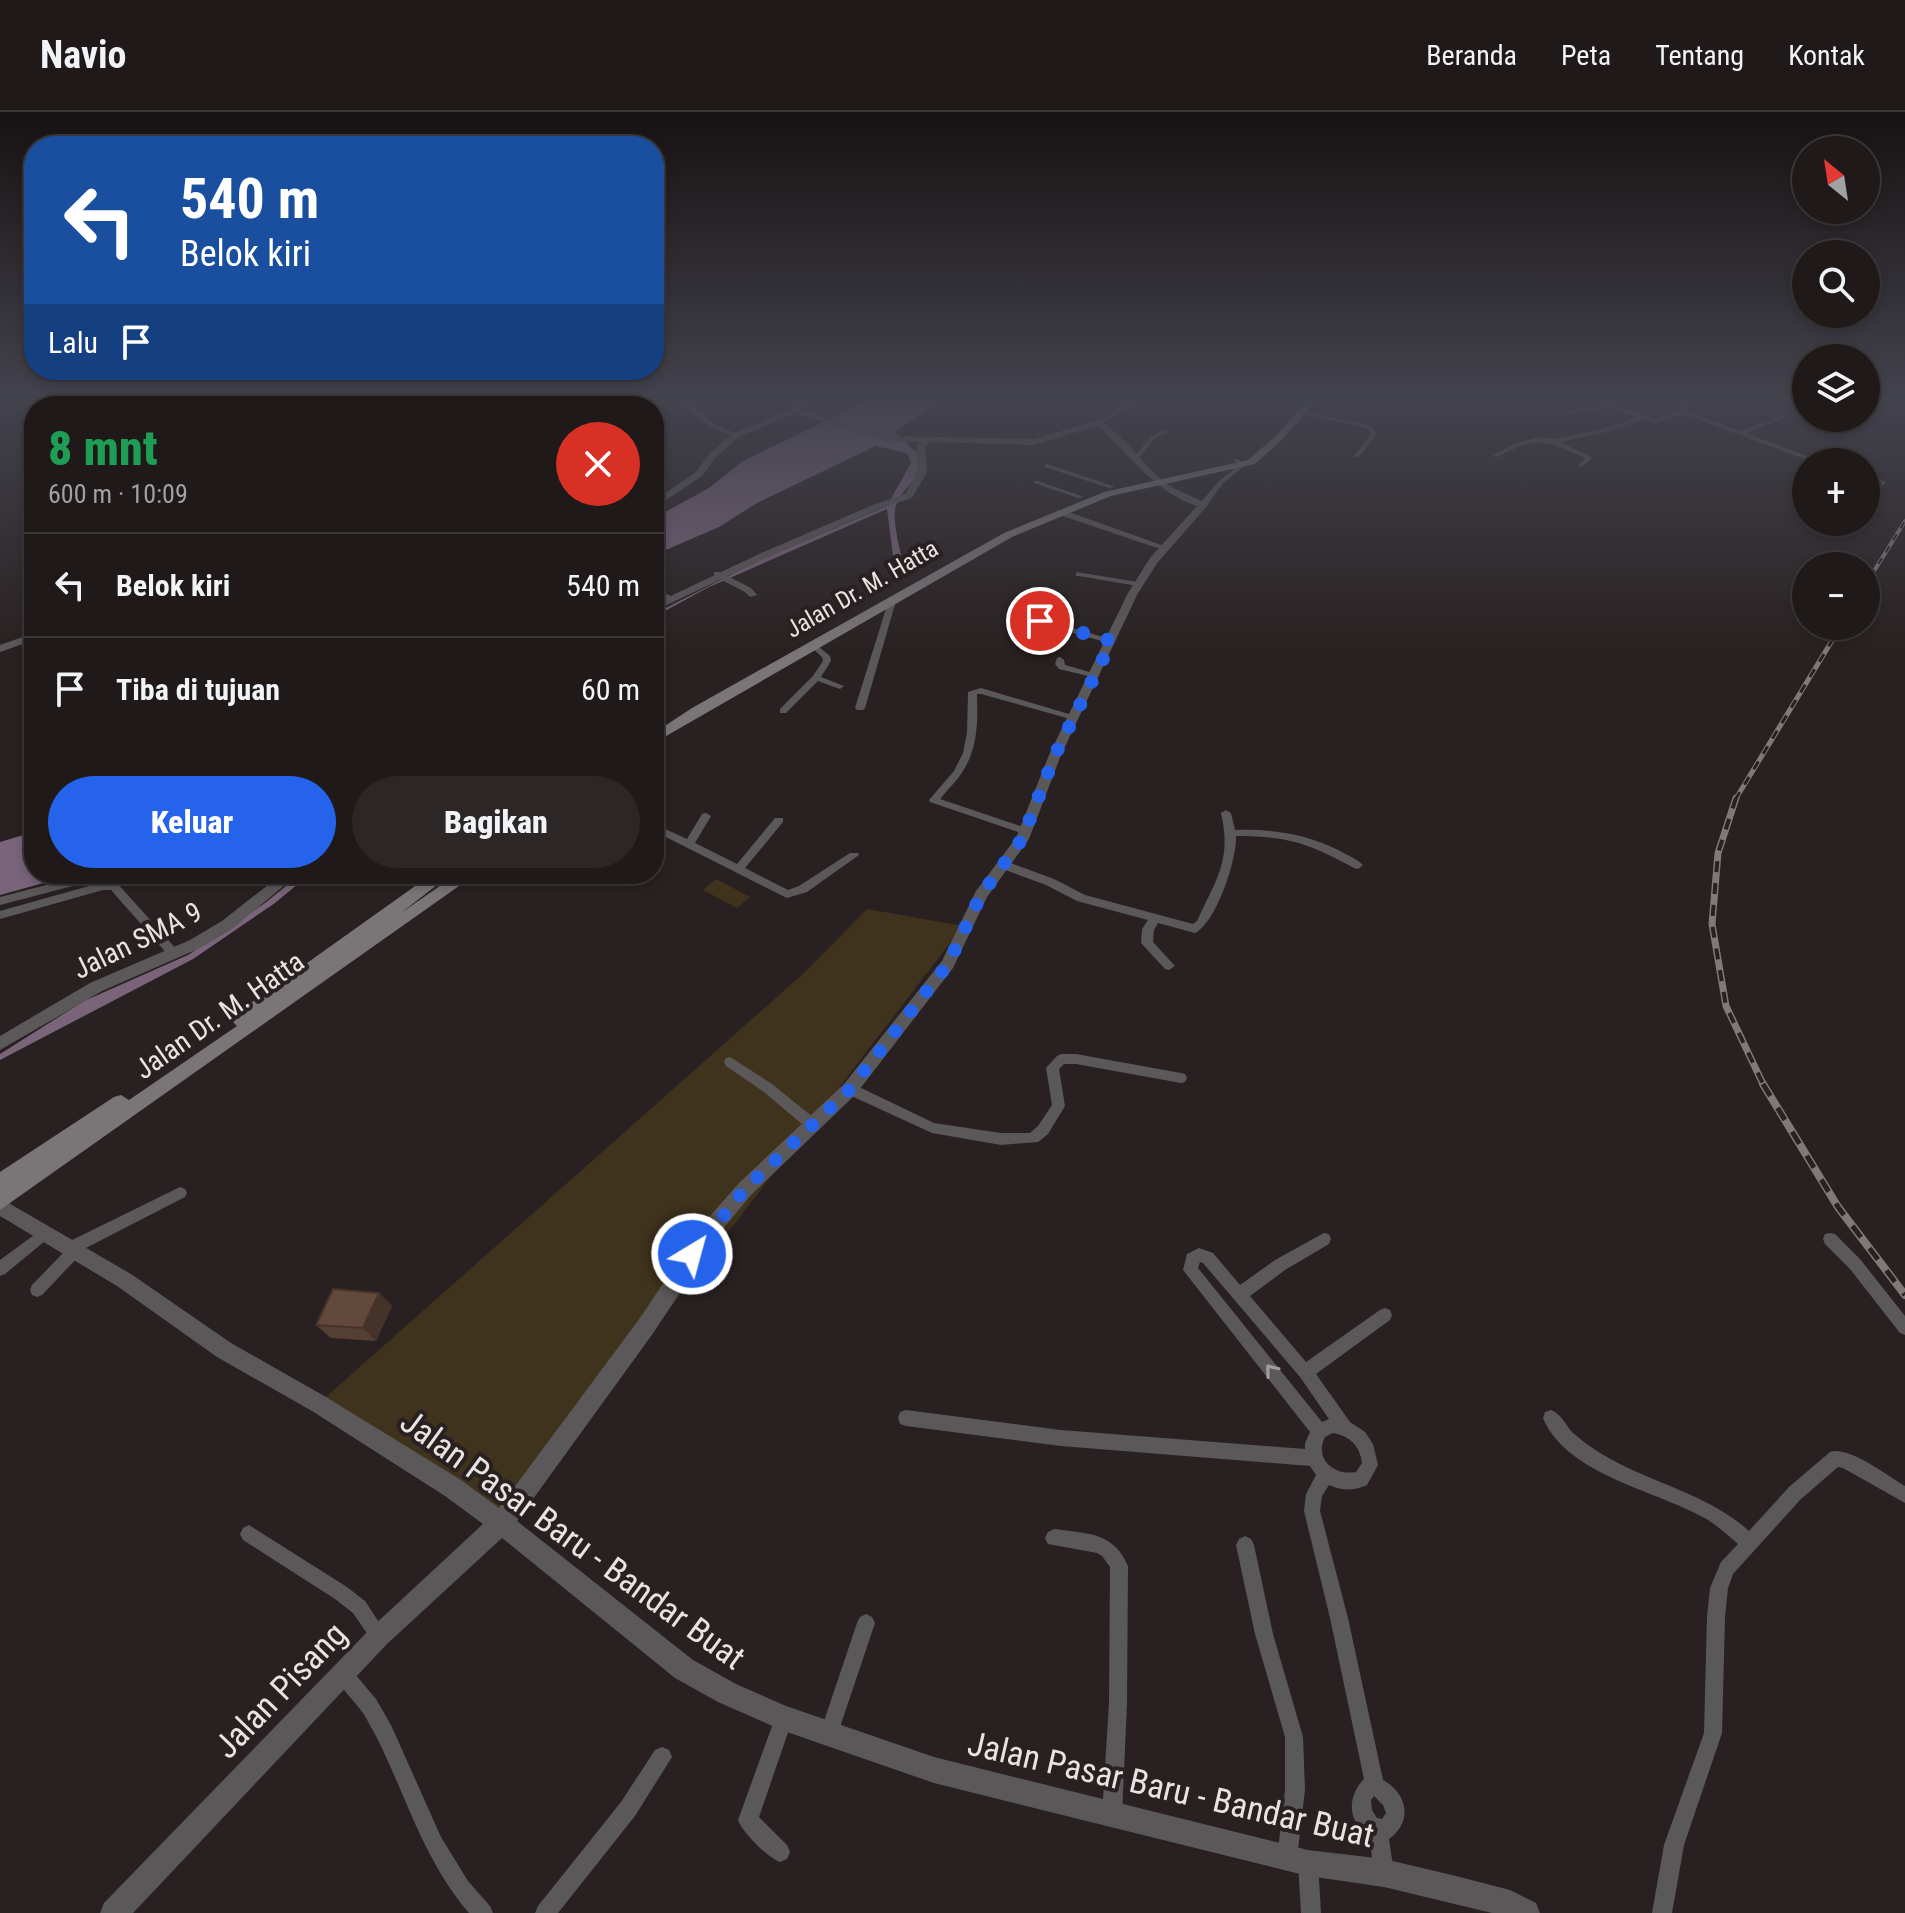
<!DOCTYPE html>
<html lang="id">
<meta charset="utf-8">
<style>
body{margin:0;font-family:"Roboto Condensed",sans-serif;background:#2c2626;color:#f1f3f6;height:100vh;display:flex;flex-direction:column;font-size:30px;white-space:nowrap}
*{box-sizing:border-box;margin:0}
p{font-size:26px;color:#a1a0a2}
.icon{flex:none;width:44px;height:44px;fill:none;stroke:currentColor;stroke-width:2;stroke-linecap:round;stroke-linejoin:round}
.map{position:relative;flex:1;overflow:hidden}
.details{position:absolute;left:24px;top:284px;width:640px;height:488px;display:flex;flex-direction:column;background:#1f1919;border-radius:32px;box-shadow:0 4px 12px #0003,0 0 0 2px #3c3838}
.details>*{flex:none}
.top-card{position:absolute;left:24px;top:24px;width:640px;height:244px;border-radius:32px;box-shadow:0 4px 12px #0003,0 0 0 2px #3c3838;background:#1a4fa0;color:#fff;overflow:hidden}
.needle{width:52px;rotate:330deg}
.tools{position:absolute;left:1792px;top:24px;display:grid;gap:16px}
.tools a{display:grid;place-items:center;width:88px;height:88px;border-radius:50%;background:#1f1919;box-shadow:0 4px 12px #0003,0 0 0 2px #3c3838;font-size:40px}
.pin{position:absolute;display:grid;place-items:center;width:68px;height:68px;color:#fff;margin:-34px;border:4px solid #fff;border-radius:50%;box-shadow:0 2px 8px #0007}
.me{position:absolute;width:88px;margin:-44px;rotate:37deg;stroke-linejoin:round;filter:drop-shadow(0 0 6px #0008)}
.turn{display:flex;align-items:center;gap:28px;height:168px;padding:0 24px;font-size:36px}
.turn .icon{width:104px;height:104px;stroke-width:2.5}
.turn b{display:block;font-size:56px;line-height:68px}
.then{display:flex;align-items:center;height:76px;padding:0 24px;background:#0003;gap:16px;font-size:30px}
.round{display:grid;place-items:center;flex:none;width:84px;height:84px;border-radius:42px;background:#2c2626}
.summary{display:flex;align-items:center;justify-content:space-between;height:136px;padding:0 24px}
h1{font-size:48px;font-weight:800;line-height:60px;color:#1e9e55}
.button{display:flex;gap:16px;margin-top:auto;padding:16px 24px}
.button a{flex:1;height:92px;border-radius:48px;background:#2563eb;color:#fff;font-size:32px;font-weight:800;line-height:92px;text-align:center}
.button a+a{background:#2c2626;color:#f1f3f6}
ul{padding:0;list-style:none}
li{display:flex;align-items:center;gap:24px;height:104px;padding:0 24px;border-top:2px solid #3c3838}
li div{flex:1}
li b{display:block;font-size:30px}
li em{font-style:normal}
header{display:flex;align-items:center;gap:48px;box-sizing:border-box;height:112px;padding:0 40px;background:#1f1919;border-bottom:2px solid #3c3838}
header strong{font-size:38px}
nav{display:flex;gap:44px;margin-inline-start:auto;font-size:28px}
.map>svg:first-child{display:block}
.green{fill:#40331d}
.water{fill:#79647a}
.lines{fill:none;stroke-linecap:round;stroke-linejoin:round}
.minor{fill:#5b5859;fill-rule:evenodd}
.tertiary{fill:#5b5859;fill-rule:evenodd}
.secondary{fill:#7a7577;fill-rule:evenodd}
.rail-far3-casing{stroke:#807979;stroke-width:4}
.rail-far2-casing{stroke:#807979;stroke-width:5}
.rail-far1-casing{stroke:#807979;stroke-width:7}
.rail-casing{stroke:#807979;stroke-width:8}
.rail-far3{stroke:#292121;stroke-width:2;stroke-dasharray:7;stroke-linecap:butt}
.rail-far2{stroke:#292121;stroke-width:3;stroke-dasharray:9;stroke-linecap:butt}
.rail-far1{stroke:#292121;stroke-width:4;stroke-dasharray:11;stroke-linecap:butt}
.rail{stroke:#292121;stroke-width:5;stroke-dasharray:14;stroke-linecap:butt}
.wall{fill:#553f33}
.shaded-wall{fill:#453329}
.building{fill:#63493b;stroke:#453329;stroke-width:2}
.oneway{stroke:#a29e9e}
.route{stroke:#2563eb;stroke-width:14;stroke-dasharray:0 25.2}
.labels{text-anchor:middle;stroke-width:8;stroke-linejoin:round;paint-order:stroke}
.far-street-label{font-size:24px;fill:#e9e4e4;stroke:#292121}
.street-label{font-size:28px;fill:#e9e4e4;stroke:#292121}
.near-street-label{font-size:34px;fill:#e9e4e4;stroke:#292121}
</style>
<header>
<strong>Navio</strong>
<nav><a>Beranda</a><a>Peta</a><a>Tentang</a><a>Kontak</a></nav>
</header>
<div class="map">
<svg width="1905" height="1801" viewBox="0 0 1905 1801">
<rect width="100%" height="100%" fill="#292121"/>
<path class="green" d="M716 767 750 785 737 796 703 778Z
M867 797 963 814 499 1419 318 1292 804 861Z"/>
<path class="water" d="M869 288H941L894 320 920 343C920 370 903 374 896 394 891 406 902 450 907 462L902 466 895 459 887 397 707 476 654 505V502L758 449 887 394 911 351 907 341 876 334 757 391 719 415 654 443V406L709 376 743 349Z
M34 720V762H76L0 783V730Z
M301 762H310L275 791 193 847 0 948V942L84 889 188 843 265 791Z"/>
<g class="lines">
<path class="minor" d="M676 288H683L715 312 739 323C722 327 690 300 676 288Z
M805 288H813L796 299H792V297Z
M1133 288H1141L1100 312 1095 311Z
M1593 288H1602L1655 307 1677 300 1686 288H1692L1683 298 1741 319 1783 304V306L1746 321 1822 350H1813L1683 302 1655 311 1643 307 1606 320 1560 330 1591 345V347L1581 355 1578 353 1585 346C1544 327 1538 324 1497 345L1492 344 1516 331 1540 325 1554 327 1602 317 1637 305 1612 296 1564 302 1561 300 1606 294Z
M1301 299 1372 314 1377 322 1359 345H1355L1354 344 1371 322 1368 316 1299 302V300Z
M1166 318 1169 320 1168 321 1155 326 1139 346H1135V344L1151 324Z
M1234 347H1238L1246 353 1223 371 1206 395H1200V391L1219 369 1239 353 1234 349Z
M1047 352 1113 374 1114 375 1109 376 1045 355V353Z
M1866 362 1886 370 1866 393V386L1879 371 1866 366Z
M1034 369H1038L1084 385 1078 386 1034 371Z
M1057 398H1063L1170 436 1163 438 1057 402Z
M1844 410H1853L1842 418H1836V414Z
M714 460H720L751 476 757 483 750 485 745 480 714 464Z
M1076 460 1138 470 1142 472 1138 474 1079 464H1076Z
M654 477 674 485 675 487 671 489 654 482Z
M889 487 896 489 865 596 863 598H857L855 596Z
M1037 507H1043L1116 529 1109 531 1037 511Z
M814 531 830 544 831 549 821 565 844 574 840 577 818 569 786 601H780V597L813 564 823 549 822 545 810 534Z
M1060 545 1064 548 1065 553 1100 563 1096 566 1059 557 1055 552 1057 546Z
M981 576 1079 605 1074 608 981 582H977C978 610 978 638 961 662 955 671 947 678 940 687L1029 717 1030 719 1029 721H1021L930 690 929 688 954 659 963 641 967 621 968 580Z
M1226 698 1231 701 1235 718C1271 717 1303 721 1336 737 1345 742 1356 746 1363 753L1358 757 1354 756C1308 731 1288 724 1236 724 1237 748 1216 811 1195 821L1158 811 1154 818 1153 830 1175 854 1169 858 1165 857 1141 831 1142 817 1148 808 1077 789 1046 773 1000 756 999 753 1004 749 1008 750 1054 767 1085 783 1193 812 1197 809C1216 767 1232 749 1221 701Z
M706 701 711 704 695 731 737 752 775 706H783V710L745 756 788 778 799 774 850 741H858L859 743 807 780 787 786 654 719V712L687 727 702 702Z
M89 762H108L107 765 0 793V785Z
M103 770 118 772 178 839 180 842 178 845H170L111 778H103L0 807V799Z
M1061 942H1076L1181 961 1185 962 1187 966 1185 970 1181 971 1076 952H1064L1059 957 1065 994 1048 1022 1038 1030 1001 1033 932 1021 845 981 844 977 845 973 850 972 855 973 934 1011 1001 1021H1030L1038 1014 1052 993 1046 956 1057 944Z
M730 945 772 972 819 1010 821 1014 819 1018 814 1019 809 1018 764 980 726 954 724 950 726 946Z
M180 1075 185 1077 187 1081 185 1085 82 1138 80 1143 42 1183 37 1185 32 1183 30 1178 32 1173 65 1139 66 1131Z
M45 1115 50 1117 52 1121 50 1125 5 1162 0 1164V1148Z
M1324 1121 1329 1122 1331 1127 1329 1132 1285 1158 1250 1184 1306 1250 1380 1198 1385 1196 1390 1198 1392 1203 1390 1208 1316 1262 1350 1310 1365 1320 1373 1332 1378 1353 1367 1373C1353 1379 1343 1379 1329 1373L1322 1384 1320 1399 1348 1506 1383 1668C1408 1682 1413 1710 1389 1727L1394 1761 1391 1768 1384 1771 1377 1768 1374 1761 1369 1723C1347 1711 1347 1684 1364 1667L1330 1506 1304 1399 1306 1382 1316 1363 1310 1354 1061 1334 906 1314 900 1312 898 1306 900 1300 906 1298 1061 1318 1305 1337V1331L1310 1320 1183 1158 1187 1142 1199 1136 1213 1141 1240 1173 1275 1148ZM1200 1150 1203 1151 1300 1265 1329 1307 1322 1310 1198 1156ZM1333 1321C1350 1324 1360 1334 1362 1351L1356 1360C1334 1364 1314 1347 1325 1325ZM1374 1684 1383 1693 1386 1701 1382 1707 1377 1706 1372 1698 1371 1688Z
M1830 1121 1835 1122 1860 1147 1905 1204V1223L1900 1221 1850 1157 1825 1132 1823 1127 1825 1122Z
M1551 1298C1561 1302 1565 1312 1572 1320 1578 1325 1585 1331 1591 1335 1641 1370 1704 1378 1749 1419L1789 1375 1830 1340C1848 1333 1888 1364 1905 1374V1391L1843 1356 1838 1355 1801 1387 1733 1462 1728 1476 1725 1505 1722 1621 1684 1733 1672 1801H1652L1664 1733 1704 1621 1707 1505 1710 1476 1721 1450 1738 1432C1728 1423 1719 1415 1708 1408 1660 1379 1567 1364 1543 1306L1545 1300Z
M249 1413 347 1475 365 1489 388 1524 385 1530 379 1533 373 1530 353 1501 335 1487 243 1428 240 1422 243 1416Z
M1054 1417C1087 1422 1113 1419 1128 1454L1127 1591 1122 1703 1119 1710 1112 1713 1105 1710 1102 1703 1109 1591 1110 1455 1102 1444 1097 1441 1048 1432 1045 1426 1048 1420Z
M1245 1424 1251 1427 1254 1433 1273 1522 1303 1625 1305 1678 1297 1746 1294 1753 1287 1756 1280 1753 1277 1746 1285 1678V1625L1255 1522 1236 1433 1239 1427Z
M866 1502 872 1505 875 1511 838 1621 836 1628 829 1630 822 1628 820 1621 857 1511 860 1505Z
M343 1552 349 1555 376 1587 391 1613 441 1725 468 1769 490 1794 493 1801H469C425 1750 407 1687 378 1628 373 1619 368 1609 363 1601 353 1587 340 1576 334 1561L337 1555Z
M784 1597 791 1599 793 1606 759 1705 787 1733 790 1740 787 1747 780 1750C767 1745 743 1721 738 1708L775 1606 777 1599Z
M662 1635 669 1638 672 1645 635 1704 558 1801H535L538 1794 621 1690 655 1638Z
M1308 1741 1315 1744 1318 1751 1321 1801H1301L1298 1751 1301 1744Z"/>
<path class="tertiary" d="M794 296 892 324 1034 327 1098 308C1124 322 1141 351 1163 369 1177 380 1194 384 1208 393L1158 450 1138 481 1061 643 1029 727 987 785 953 856 856 982 751 1083 716 1125 654 1220 517 1409 693 1548 736 1572 786 1594 934 1645 1308 1738 1384 1747 1456 1764 1510 1778 1536 1791 1540 1801H1492L1384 1775 1308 1764 934 1671 784 1619 718 1590 675 1566 502 1426 387 1532 133 1801H100L104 1791 371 1516 483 1412 445 1384 312 1299 217 1245 117 1174 0 1104V1086L131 1162 231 1231 326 1285 461 1368 499 1396 640 1206 702 1113 739 1071 844 972 942 849 976 779 1016 726 1049 643 1128 481 1150 446 1197 394C1154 380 1130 342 1097 314L1034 333 931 330 925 335 927 360 912 386 881 396 766 446 654 499V492L759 442 875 392 905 382 917 360V334L920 330H891L795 301 739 325 715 346 702 364 654 396V389L696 360 709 342 733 321Z
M34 521V528L0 540V533Z
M282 762H298L232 817 200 836 102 879 0 938V924L90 871 190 828 222 809Z"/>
<path class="secondary" d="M1307 288H1316L1283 327 1255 352 1111 384 1012 425 654 631V621L692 596 1004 421 1104 380 1248 348 1277 323Z
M432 762H451L401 801 457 762H476L0 1098V1060L114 985 121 983 129 988 237 914 231 908 234 903Z"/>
<g class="rail-far3-casing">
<path id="rail-far3" d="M1871 464 1905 409"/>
</g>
<g class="rail-far2-casing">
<path id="rail-far2" d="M1866 473 1872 462
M1735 688 1841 514"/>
</g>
<g class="rail-far1-casing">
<path id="rail-far1" d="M1736 686 1718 741 1712 812 1726 894 1764 974"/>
</g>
<g class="rail-casing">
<path id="rail" d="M1763 972 1838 1095 1905 1183"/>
</g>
<use href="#rail-far3" class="rail-far3"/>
<use href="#rail-far2" class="rail-far2"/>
<use href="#rail-far1" class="rail-far1"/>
<use href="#rail" class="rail"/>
</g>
<path class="wall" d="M379 1181 392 1194 376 1229 331 1226 316 1213Z"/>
<path class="shaded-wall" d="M379 1181 392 1194 376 1229 363 1216Z"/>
<path class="building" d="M333 1177 379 1181 363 1216 316 1213Z"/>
<defs><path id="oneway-chevron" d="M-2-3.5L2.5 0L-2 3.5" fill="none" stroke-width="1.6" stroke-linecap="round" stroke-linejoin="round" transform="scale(2)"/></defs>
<use class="oneway" href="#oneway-chevron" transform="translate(1271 1258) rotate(-129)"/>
<linearGradient id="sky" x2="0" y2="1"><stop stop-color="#171212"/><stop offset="0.53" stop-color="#43434e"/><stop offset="1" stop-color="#43434e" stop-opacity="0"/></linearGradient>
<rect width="1905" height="540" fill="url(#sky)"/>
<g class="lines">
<path class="route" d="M692 1142 745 1077 850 977 948 852 981 783 1022 727 1055 643 1112 529 1040 509"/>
</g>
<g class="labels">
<g class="far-street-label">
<text transform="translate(862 477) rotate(-30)" y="8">Jalan Dr. M. Hatta</text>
</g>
<g class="street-label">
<text transform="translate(137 828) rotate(-26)" y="10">Jalan SMA 9</text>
<text transform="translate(219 903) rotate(-35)" y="10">Jalan Dr. M. Hatta</text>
</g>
<g class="near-street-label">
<text transform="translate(573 1427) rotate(36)" y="12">Jalan Pasar Baru - Bandar Buat</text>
<text transform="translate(280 1578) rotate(-46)" y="12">Jalan Pisang</text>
<text transform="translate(1171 1677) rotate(13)" y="12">Jalan Pasar Baru - Bandar Buat</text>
</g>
</g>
</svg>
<div class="tools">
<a><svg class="needle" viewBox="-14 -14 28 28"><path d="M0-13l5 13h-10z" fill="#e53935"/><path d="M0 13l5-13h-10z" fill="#a1a0a2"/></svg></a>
<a><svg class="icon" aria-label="search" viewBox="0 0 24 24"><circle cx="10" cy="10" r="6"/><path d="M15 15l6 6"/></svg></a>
<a><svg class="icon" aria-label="layers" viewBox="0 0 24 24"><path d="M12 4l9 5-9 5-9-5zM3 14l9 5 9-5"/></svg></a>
<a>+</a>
<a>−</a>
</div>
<div class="pin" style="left:1040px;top:509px;background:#d93025"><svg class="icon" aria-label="arrive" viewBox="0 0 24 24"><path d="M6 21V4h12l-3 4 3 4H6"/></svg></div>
<svg class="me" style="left:692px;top:1142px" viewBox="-20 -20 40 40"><circle r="17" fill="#2563eb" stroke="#fff" stroke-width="3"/><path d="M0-11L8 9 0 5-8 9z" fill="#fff"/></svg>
<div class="top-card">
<div class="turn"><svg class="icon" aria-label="left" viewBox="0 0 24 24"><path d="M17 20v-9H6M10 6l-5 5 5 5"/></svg><div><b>540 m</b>Belok kiri</div></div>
<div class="then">Lalu<svg class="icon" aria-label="arrive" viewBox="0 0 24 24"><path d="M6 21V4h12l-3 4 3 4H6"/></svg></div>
</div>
<section class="details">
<div class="summary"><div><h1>8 mnt</h1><p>600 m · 10:09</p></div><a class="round" style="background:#d93025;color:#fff"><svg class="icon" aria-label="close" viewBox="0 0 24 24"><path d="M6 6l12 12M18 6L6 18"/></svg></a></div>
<ul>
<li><svg class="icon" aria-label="left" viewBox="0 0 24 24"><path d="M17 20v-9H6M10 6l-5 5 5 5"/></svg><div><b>Belok kiri</b></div><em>540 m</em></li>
<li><svg class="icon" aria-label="arrive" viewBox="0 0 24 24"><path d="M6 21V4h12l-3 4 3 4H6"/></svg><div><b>Tiba di tujuan</b></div><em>60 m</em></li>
</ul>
<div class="button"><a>Keluar</a><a>Bagikan</a></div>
</section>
</div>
